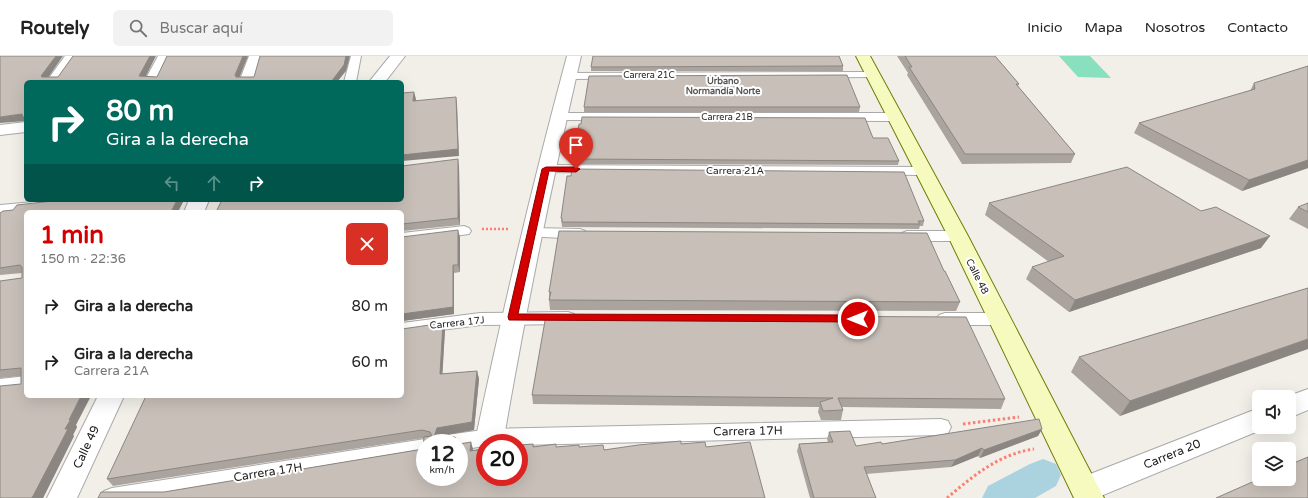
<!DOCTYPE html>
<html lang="es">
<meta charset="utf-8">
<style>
body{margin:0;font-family:"Varela Round",sans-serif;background:#f2f2f2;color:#222;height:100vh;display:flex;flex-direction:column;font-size:15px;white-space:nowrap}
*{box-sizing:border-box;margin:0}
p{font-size:13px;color:#767676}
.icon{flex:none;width:22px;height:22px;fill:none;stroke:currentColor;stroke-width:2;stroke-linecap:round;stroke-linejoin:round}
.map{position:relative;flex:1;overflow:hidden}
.side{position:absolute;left:24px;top:154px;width:380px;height:188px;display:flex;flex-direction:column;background:#fff;border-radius:6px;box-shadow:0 4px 16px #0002}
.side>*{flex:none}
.top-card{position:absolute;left:24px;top:24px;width:380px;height:122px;border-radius:6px;box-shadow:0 4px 16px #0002;background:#00695c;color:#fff;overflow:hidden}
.tools{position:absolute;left:1252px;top:334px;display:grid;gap:8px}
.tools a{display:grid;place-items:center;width:44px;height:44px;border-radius:6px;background:#fff;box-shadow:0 4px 16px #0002;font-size:20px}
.speed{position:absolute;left:416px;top:378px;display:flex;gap:8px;font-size:20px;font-weight:700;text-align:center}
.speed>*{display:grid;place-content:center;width:52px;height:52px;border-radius:50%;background:#fff;box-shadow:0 4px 16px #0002;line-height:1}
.speed small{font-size:10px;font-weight:400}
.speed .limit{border:6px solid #d22;background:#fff;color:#111}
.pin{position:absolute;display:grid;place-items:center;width:34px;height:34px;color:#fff;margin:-41px -17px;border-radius:50% 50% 50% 0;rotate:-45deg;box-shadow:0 0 4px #0007}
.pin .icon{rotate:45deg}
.me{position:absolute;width:44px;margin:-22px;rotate:270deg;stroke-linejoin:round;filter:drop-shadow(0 0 3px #0008)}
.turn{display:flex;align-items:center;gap:14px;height:84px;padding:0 16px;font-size:18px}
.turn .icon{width:52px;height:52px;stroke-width:2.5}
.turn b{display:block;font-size:28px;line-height:34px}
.lanes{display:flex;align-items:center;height:38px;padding:0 16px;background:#0003;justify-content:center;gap:20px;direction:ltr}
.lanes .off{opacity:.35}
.round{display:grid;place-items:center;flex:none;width:42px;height:42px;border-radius:6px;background:#f2f2f2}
.headline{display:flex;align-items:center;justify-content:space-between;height:68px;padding:0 16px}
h1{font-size:24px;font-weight:700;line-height:30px;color:#d40000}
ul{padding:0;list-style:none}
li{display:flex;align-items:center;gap:12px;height:56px;padding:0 16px}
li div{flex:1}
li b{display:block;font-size:15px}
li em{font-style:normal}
header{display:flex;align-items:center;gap:24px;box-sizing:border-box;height:56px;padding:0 20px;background:#fff;border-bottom:1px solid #e0e0e0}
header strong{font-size:19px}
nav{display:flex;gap:22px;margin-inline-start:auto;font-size:14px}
.search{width:280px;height:36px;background:#f2f2f2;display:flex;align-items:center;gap:10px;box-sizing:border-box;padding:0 14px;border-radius:6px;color:#767676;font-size:15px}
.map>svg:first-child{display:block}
.pitch{fill:#88e0be}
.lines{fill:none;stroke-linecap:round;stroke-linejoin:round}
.canal{fill:#aad3df;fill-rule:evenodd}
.lane-casing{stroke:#a9a9a9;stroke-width:2}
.street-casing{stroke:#a9a9a9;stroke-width:2}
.secondary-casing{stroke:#707d05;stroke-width:2}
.path-far1{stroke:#fa8072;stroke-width:2.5;stroke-dasharray:2 2;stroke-linecap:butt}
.path{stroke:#fa8072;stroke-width:3;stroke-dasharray:2.5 2.5;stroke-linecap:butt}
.lane{fill:#fff;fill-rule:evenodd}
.street{fill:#fff;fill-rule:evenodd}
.secondary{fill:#f7fabf;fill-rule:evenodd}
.wall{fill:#aba49e}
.shaded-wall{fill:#8b8681}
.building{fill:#c7bfb8;stroke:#8b8681}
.route{fill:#d40000;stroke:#8a0000}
.labels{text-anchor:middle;stroke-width:4;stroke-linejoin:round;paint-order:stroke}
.far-street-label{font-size:9px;fill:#222;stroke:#fff}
.far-neighbourhood-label{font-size:9px;font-weight:bold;fill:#555;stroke:#fff}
.street-label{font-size:10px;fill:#222;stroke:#fff}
.near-street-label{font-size:12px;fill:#222;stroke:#fff}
</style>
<header>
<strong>Routely</strong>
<div class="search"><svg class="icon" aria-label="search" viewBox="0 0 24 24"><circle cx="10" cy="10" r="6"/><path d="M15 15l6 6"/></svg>Buscar aquí</div>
<nav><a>Inicio</a><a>Mapa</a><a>Nosotros</a><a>Contacto</a></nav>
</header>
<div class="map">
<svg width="1308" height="442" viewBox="0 0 1308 442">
<rect width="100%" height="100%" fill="#f2efe9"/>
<path class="pitch" d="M1059 0H1090L1111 22 1078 21Z"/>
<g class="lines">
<path class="canal" d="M1043 403 1056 408 1061 419 1056 430 1035 442H982L988 430 1030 408Z"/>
<g class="lane-casing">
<path id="lane" d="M351 0H361L356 26H344Z
M872 16 877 19 876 21 570 23 565 20 570 17Z
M559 57H895L899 58 901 61 899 64 895 65 555 64 553 61 555 58Z
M546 109 924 111 929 112 931 115 929 118 924 119 541 116 539 113 541 110Z
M34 146 39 147 41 150 39 153 0 157V149Z
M464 170 469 172 471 175 469 178 402 187V177Z
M532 172 580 173 585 175 587 178 585 181 580 183 527 180 525 177 527 174Z
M907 175H958L963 177 965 180 963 183 958 185H907L902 183 900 180 902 177Z
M568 256 574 258 577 262 574 266 568 268 480 269 402 279V267L480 257Z
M945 257H1000L1006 259 1009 263 1006 267 1000 269H945L939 267 936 263 939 259Z
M26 320V334L0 337V323Z
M941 363 948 365 951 371 948 377 941 379 519 389V387H485V390L459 394V387H437L440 381 447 379 490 373Z
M425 383 432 385 433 387H425V399L170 442H101L104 435 112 432Z"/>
</g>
<g class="street-casing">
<path id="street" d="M65 0H79L62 26H46Z
M158 0H172L160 26H144Z
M249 0H263L255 26H239Z
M390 0H405L385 26H369Z
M567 0H581C552 126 526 253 504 381L501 387H485V391L480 389 476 381C503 253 533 126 567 0Z
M26 66V76L0 79V69Z
M189 144H209L204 156H184Z
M1308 333V354L1289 362V341H1286Z
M98 340H124L77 442H47Z
M1259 352V371H1268L1096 442H1075L1070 433 1075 424Z"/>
</g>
<g class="secondary-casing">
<path id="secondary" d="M856 0H870L968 180 1104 442H1074L948 180Z"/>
</g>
<path class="path-far1" d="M482 173H509"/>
<path class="path" d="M963 368 1019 361
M947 442C973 420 999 398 1034 393"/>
<use href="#lane" class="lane"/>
<use href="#street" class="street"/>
<use href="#secondary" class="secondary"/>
</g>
<path class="wall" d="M897 0H995L1019 28 1018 30 1075 98 1071 107 962 108 907 19 908 17Z
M843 10V15H591V11Z
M1308 10V112L1242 135 1134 77 1139 67 1250 35 1254 27Z
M584 51H860L859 56H584Z
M873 82 899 105 898 109 574 108 573 103Z
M459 110 460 169 402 175V156Z
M989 147 1261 192 1069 256 1026 223 1032 211 1049 206 985 159Z
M1308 147V173L1289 163 1298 151Z
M13 154 26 156 76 369 77 371 73 379 74 380 43 442H0L21 328V320L0 322V225L22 222V217L0 219V157Z
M561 162 924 165 923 170H920L919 173 562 171Z
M402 181H460V216L454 217V258L402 265Z
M944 215 960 246 956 255 550 254 549 244V236Z
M1308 232 1120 360 1071 316 1079 301Z
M445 274 442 318 477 315 479 323 474 374 440 380 439 381H455L457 387H425L473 393V394L533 388 534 391H579L604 394 681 388 706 391 765 442 164 436 423 393 424 382 113 430 107 423Z
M532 339 1005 343 1001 353 842 351 843 354 841 364H821L818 356 819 351 533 348Z
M1042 373 1038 380 980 402 978 400 951 411 866 418 876 442H810L797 395 799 388 828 386 827 383 829 376 856 390 882 388Z"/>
<path class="shaded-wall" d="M56 0H63L45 26 41 20Z
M150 0H156L143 26 139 20Z
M243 0H248L238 25 235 19Z
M346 0H350L346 15 337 26H331Z
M414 36 416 43 415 51 413 45Z
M456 41 457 47 459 100 402 105V99Z
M22 58 26 61V65L0 67V61Z
M458 103 459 110 460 169 458 162Z
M1308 104V112L1242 135 1249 124Z
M177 144H184L178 156H171Z
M458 174 460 181V216L458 209Z
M1270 180 1261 192 1069 256 1075 244Z
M453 209 454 217V258L402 265V258Z
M443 267 445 274 442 326 440 318Z
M1308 283V293L1120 360 1130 345Z
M477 315 479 323 474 374 440 380 437 387 434 381 437 372Z
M81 340H91L76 369 77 371 73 379 74 380 43 442H32L65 373 69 364Z
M1042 373 1038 380 980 402 984 394Z
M471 386 473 393 472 402 470 395Z
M982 392 978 400 951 411 955 404Z"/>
<path class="building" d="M0 0H56L41 20 42 21H58L73 0H150L139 20 157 21 167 0H243L235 19 236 21H254L260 0H346L344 9 331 26H26V61H23L22 58 0 61Z
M593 0H839L843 10 591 11Z
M905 0H995L1019 28H1016L1075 98H965L909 11H912Z
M1308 10V104L1249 124 1139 67 1255 33 1254 27Z
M847 19 860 51H584L589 20Z
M414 36 413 45 456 41 458 93 402 99V37Z
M582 61 865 62 873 82H888L899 105 573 103 579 68H581Z
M458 103V162L402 168V156H216L222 144H402V110Z
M1127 111 1201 155 1216 151 1270 180 1075 244 1032 211 1064 200 989 147Z
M572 113 904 116 924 165H918L920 168 562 166V162H561L567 120H571Z
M62 144H177L171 156H26V340H81L69 364 71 363 65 373H68L32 442H0V330L21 328V312L0 314V225L22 222V211L20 209 0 212V157L3 155 13 154 17 149Z
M1308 147V156L1298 151Z
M458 174V209H453V251L402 258V181Z
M559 175 927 177 944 215H945L960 246 549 244 551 236H549Z
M1308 232V283L1130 345 1079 301Z
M546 259 966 261 1005 343 838 342 843 354 823 355 820 346 833 342 532 339Z
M443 267 440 318 477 315 472 366 437 372 434 381H455L456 387H425V421H459V388L471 386 470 395 485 393V421H519V389L533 388V391L556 388V391L579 389V391L603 389 604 394 638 389 681 385V388L705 386 706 391 750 386 765 442H98L101 436H164L423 393 424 381 432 380 430 376 422 374 107 423 146 340H402V273Z
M1039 363 1042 373 984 394 982 392 955 404 864 411 876 442H814L799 388 833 386 829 376 850 375 856 390 881 386 882 388Z
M1308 401V442H1216L1259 423H1289V409Z"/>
<path class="route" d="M546 111H576L580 113 576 116 549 115 518 258 858 259 863 263 858 266 509 264 508 261 542 113Z"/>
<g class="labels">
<g class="far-street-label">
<text x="649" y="22">Carrera 21C</text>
<text x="727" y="64">Carrera 21B</text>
</g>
<g class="far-neighbourhood-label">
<text x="723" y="28">Urbano<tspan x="723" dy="10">Normandía Norte</tspan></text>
</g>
<g class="street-label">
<text x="735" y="118">Carrera 21A</text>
<text transform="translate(978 220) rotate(63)" y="4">Calle 48</text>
<text transform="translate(457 266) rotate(-6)" y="4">Carrera 17J</text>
</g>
<g class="near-street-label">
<text transform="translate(748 375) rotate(-1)" y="4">Carrera 17H</text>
<text transform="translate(86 391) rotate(-65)" y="4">Calle 49</text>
<text transform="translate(1172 398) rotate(-22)" y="4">Carrera 20</text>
<text transform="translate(268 416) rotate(-9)" y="4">Carrera 17H</text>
</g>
</g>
</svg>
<div class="tools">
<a><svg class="icon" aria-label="sound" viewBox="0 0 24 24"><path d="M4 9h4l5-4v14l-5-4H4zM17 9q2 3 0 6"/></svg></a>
<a><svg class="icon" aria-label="layers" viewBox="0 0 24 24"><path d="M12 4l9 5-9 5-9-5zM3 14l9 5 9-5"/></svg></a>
</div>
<div class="speed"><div>12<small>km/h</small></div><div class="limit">20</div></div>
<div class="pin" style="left:576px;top:113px;background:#d93025"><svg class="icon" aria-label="arrive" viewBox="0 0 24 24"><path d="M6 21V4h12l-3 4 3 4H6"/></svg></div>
<svg class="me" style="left:858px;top:263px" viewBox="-20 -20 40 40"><circle r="17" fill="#d40000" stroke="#fff" stroke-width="3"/><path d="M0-11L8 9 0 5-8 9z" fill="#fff"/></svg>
<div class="top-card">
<div class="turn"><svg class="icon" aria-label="right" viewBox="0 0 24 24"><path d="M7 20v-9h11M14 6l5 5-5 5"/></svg><div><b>80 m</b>Gira a la derecha</div></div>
<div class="lanes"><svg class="icon off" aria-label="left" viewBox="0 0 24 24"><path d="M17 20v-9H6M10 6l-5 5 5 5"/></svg><svg class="icon off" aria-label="ahead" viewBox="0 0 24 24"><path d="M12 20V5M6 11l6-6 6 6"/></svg><svg class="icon" aria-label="right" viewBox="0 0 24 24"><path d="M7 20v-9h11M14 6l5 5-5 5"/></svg></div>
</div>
<section class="side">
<div class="headline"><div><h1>1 min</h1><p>150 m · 22:36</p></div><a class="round" style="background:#d93025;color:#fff"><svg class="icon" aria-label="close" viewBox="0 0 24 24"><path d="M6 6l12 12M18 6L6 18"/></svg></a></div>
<ul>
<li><svg class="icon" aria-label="right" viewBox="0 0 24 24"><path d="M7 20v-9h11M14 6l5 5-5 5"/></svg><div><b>Gira a la derecha</b></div><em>80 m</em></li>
<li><svg class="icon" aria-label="right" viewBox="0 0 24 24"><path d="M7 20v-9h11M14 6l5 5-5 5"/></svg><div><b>Gira a la derecha</b><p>Carrera 21A</p></div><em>60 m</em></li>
</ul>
</section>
</div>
